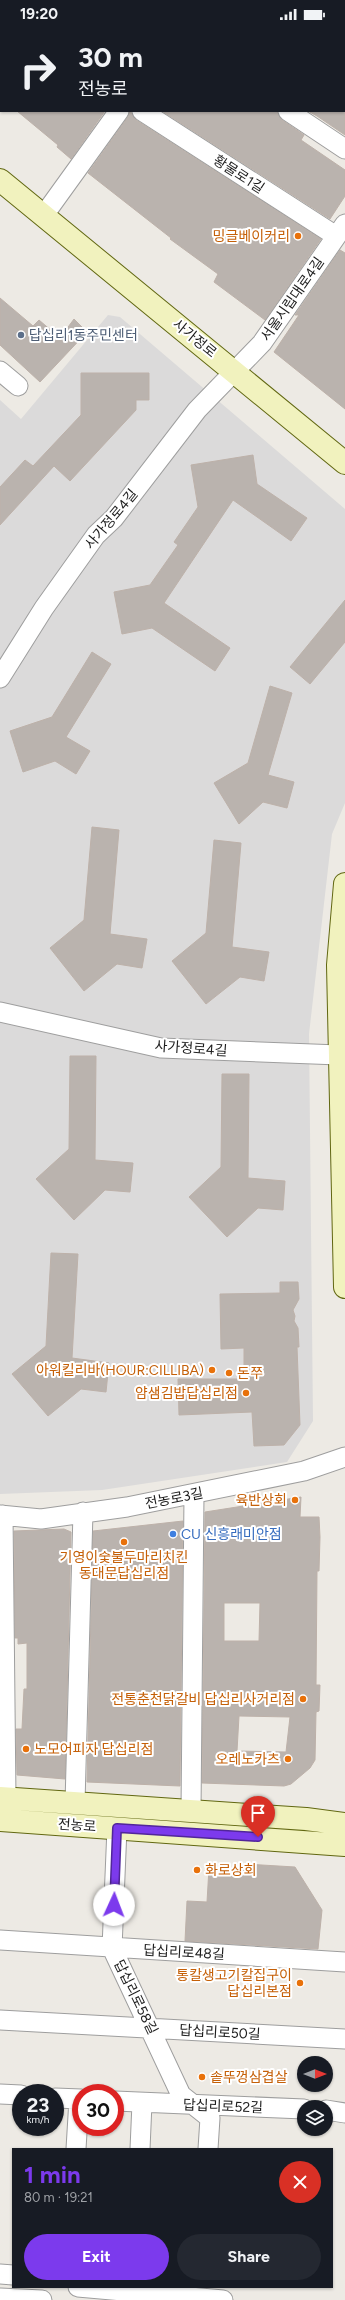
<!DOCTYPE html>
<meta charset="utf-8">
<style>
body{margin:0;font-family:Figtree,"Noto Sans KR",sans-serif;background:#242831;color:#f1f3f6;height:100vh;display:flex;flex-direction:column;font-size:15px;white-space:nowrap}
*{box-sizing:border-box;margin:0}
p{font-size:13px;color:#9ea1a6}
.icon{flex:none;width:22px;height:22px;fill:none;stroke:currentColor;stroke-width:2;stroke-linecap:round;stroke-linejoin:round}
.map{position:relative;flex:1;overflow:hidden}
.details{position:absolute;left:12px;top:2120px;width:321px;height:140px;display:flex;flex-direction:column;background:#171b24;border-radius:0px;box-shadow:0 1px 3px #0004}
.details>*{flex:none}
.hud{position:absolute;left:0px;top:0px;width:345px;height:84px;box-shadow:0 1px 3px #0004;background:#171b24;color:#f1f3f6;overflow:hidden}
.needle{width:26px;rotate:90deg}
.buttons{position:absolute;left:297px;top:2028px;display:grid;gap:8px}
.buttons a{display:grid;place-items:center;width:36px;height:36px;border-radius:50%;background:#171b24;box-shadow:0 1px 3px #0004;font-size:20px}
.speed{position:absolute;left:12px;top:2056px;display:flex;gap:8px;font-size:20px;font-weight:700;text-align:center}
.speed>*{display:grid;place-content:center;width:52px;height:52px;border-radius:50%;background:#171b24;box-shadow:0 1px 3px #0004;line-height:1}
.speed small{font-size:10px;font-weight:400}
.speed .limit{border:6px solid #d22;background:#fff;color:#111}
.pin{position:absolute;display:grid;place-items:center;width:34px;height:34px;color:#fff;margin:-41px -17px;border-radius:50% 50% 50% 0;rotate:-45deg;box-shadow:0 0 4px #0007}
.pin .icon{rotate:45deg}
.me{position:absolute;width:44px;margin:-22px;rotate:2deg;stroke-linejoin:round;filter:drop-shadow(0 0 3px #0008)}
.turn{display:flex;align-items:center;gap:14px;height:84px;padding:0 12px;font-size:18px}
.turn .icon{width:52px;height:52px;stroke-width:2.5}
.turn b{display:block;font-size:28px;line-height:34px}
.round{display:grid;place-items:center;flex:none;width:42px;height:42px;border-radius:21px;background:#242831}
.head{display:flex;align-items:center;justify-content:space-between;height:68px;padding:0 12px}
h1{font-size:24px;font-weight:700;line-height:30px;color:#7c3aed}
.action{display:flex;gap:8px;margin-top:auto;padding:8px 12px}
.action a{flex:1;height:46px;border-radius:24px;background:#7c3aed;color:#fff;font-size:16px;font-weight:700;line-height:46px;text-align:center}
.action a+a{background:#242831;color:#f1f3f6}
.status{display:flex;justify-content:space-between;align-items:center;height:28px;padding:0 20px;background:#171b24;direction:ltr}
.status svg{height:11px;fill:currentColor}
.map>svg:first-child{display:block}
.residential{fill:#dbdada}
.building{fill:#bab3ae;stroke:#bdb1a9;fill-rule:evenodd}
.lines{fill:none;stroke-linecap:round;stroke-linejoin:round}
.street-casing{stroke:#9e9e9e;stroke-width:21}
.secondary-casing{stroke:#616711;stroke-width:24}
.street{stroke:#fff;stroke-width:19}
.secondary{stroke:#f1f2be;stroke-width:22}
.route-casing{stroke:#51269a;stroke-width:10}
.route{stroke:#7c3aed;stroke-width:7}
.food-dot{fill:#e8710a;stroke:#fff;stroke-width:1.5}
.service-dot{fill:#5c6f8a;stroke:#fff;stroke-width:1.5}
.shop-dot{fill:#3f7fe0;stroke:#fff;stroke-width:1.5}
.labels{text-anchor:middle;stroke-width:4;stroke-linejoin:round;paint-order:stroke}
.street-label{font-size:14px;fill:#1d1d1d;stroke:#fff}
.food-label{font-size:14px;fill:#c56008;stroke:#fff;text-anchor:end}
.service-label{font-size:14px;fill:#4e5e75;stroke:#fff;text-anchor:start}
.shop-label{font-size:14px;fill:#366cbe;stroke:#fff;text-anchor:start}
</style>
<div class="status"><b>19:20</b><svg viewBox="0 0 49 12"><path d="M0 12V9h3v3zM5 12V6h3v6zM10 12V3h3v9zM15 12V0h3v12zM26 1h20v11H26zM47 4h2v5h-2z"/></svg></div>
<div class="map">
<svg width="345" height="2272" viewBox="0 0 345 2272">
<rect width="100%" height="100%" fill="#edeae4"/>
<path class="residential" d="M108 287 120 289 345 481V775L332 806 309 1006 313 1393 287 1434 102 1462 0 1466V372L21 391Z"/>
<path class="building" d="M17 83H105L71 131 57 119 58 117Z
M130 83 136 92 321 211 265 292 214 254 218 246 170 211 171 210 88 145 128 89Z
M162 83H277L282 92 304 107 301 112 345 142V168L330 191Z
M308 83H345V107L317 88Z
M340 222 345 225V381L274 324 299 287H295Z
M0 270 33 298 39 292 60 310 74 291 87 304 40 354 0 317Z
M81 345H149V372H136V382L70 453 54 438 0 497V459L25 432 33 438 81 387Z
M253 427 257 456 307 490 291 513 233 472 164 575 230 620 215 643 152 600 122 606 114 564 150 557 178 517 174 514 198 479 191 437Z
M345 572V614L310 656 290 639Z
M92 624 111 636 66 709 90 723 76 746 55 733 23 744 10 703 52 689Z
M270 658 292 665 268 747 294 754 287 780 263 774 239 796 214 755 248 735Z
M92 799 119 802 110 906 147 911 142 940 117 936 84 963 50 920 84 892Z
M214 812 241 815 232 919 269 924 264 953 240 949 206 976 172 933 206 905Z
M70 1028H96L95 1132 133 1135 130 1164 105 1162 74 1192 36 1151 69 1121Z
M222 1046H249L248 1150 285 1153 283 1182 258 1180 227 1209 189 1169 221 1139Z
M51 1225 78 1226 72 1330 109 1335 106 1364 81 1361 48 1388 12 1346 46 1318Z
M280 1254H298L299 1271 293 1282 295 1288 294 1293 298 1300 299 1319H297L300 1397 284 1417 254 1418 252 1384 179 1387 178 1351H244V1320L221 1321 220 1266 280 1265Z
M301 1469 300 1489H319L320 1509 319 1543H317L316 1657H320L319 1683 316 1684 315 1732 310 1740 291 1756 284 1758 202 1755 205 1484ZM224 1575H260L259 1613H224ZM239 1688 290 1689 286 1724 237 1723Z
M183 1493 180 1758 87 1754 93 1503Z
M64 1501 71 1504 65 1751 17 1747 16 1701H22L24 1661H27V1615L18 1616V1610H15L14 1503Z
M245 1836 295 1839 322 1882 318 1921 185 1913 187 1873 207 1874 209 1840 245 1842Z"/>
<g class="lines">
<g class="street-casing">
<path id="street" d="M27 0 28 1
M164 0 166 1
M142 83 336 208
M288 83 345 121
M44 187 119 83
M0 343 18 358
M0 650 44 580 96 507 114 490 197 382 262 315 345 196
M0 984 161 1020 339 1027
M0 1487 41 1491 127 1479 304 1443 345 1429
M3 1487 6 1771
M75 1775 83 1484
M191 1783 194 1467
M117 1800 112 1920 181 2067 210 2090 208 2121
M0 1912 345 1934
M0 1992 345 2011
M0 2066 21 2067
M55 2070 81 2071
M115 2073 304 2081
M326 2082 345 2085
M76 2121 79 2071
M140 2121 142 2075
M0 2246 13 2247
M78 2259 223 2272
M0 2270 42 2272"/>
</g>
<g class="secondary-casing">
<path id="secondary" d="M0 152 345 435
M345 856 338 937 345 1259
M0 1770 306 1791 345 1796
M0 1792 345 1817"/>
</g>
<use href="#street" class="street"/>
<use href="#secondary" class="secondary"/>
</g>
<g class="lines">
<g class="route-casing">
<path id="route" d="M114 1877 117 1800 258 1809"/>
</g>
<use href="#route" class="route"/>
</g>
<g class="food-dot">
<circle cx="298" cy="208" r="4"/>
<circle cx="212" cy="1342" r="4"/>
<circle cx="229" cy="1345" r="4"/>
<circle cx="246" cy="1365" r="4"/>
<circle cx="295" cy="1472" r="4"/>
<circle cx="124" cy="1514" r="4"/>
<circle cx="303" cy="1671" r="4"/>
<circle cx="26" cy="1721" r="4"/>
<circle cx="288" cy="1731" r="4"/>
<circle cx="197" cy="1842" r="4"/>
<circle cx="300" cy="1955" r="4"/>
<circle cx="202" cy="2049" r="4"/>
</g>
<circle class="service-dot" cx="21" cy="307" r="4"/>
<circle class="shop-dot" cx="173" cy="1506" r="4"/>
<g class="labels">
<g class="street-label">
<text transform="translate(239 146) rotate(33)" y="5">황물로1길</text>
<text transform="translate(292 271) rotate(-55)" y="5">서울시립대로4길</text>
<text transform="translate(195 310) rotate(39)" y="5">사가정로</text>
<text transform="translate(111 491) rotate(-50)" y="5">사가정로4길</text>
<text transform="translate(191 1020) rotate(4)" y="5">사가정로4길</text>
<text transform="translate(174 1470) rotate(-11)" y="5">전농로3길</text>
<text transform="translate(77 1797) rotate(4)" y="5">전농로</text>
<text transform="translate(184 1924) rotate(3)" y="5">답십리로48길</text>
<text transform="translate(136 1969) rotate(64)" y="5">답십리로58길</text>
<text transform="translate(220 2004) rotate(3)" y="5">답십리로50길</text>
<text transform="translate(223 2078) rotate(2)" y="5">답십리로52길</text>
</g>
<g class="food-label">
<text x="290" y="213">밍글베이커리</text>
<text x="204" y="1347">아워킬리바(HOUR:CILLIBA)</text>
<text x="237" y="1350" text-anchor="start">돈쭈</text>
<text x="238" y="1370">얌샘김밥답십리점</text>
<text x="287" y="1477">육반상회</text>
<text x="124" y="1534" text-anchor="middle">기영이숯불두마리치킨<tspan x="124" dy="16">동대문답십리점</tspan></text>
<text x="295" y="1676">전통춘천닭갈비 답십리사거리점</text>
<text x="34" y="1726" text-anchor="start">노모어피자 답십리점</text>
<text x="280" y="1736">오레노카츠</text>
<text x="205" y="1847" text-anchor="start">화로상회</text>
<text x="292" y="1952">통칼생고기칼집구이<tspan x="292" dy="16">답십리본점</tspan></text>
<text x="210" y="2054" text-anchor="start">솥뚜껑삼겹살</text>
</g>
<g class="service-label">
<text x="29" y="312">답십리1동주민센터</text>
</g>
<g class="shop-label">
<text x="181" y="1511">CU 신흥래미안점</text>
</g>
</g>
</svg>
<div class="buttons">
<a><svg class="needle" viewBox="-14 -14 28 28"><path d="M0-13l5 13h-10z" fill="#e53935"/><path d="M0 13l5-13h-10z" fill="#9ea1a6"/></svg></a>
<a><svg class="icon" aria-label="layers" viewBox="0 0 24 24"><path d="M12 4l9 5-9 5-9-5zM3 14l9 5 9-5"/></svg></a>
</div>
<div class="speed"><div>23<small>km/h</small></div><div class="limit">30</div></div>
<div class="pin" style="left:258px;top:1809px;background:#d93025"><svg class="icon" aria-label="arrive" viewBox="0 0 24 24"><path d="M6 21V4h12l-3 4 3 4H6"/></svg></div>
<svg class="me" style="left:114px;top:1877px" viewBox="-20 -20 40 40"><circle r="19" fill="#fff"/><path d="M0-13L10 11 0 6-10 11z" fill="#7c3aed"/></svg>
<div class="hud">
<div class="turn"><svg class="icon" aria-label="right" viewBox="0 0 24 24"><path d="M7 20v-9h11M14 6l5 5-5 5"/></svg><div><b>30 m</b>전농로</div></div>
</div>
<section class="details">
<div class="head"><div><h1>1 min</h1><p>80 m · 19:21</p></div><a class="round" style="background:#d93025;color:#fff"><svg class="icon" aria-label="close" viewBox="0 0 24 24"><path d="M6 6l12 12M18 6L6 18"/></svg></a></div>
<div class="action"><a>Exit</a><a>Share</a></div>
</section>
</div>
